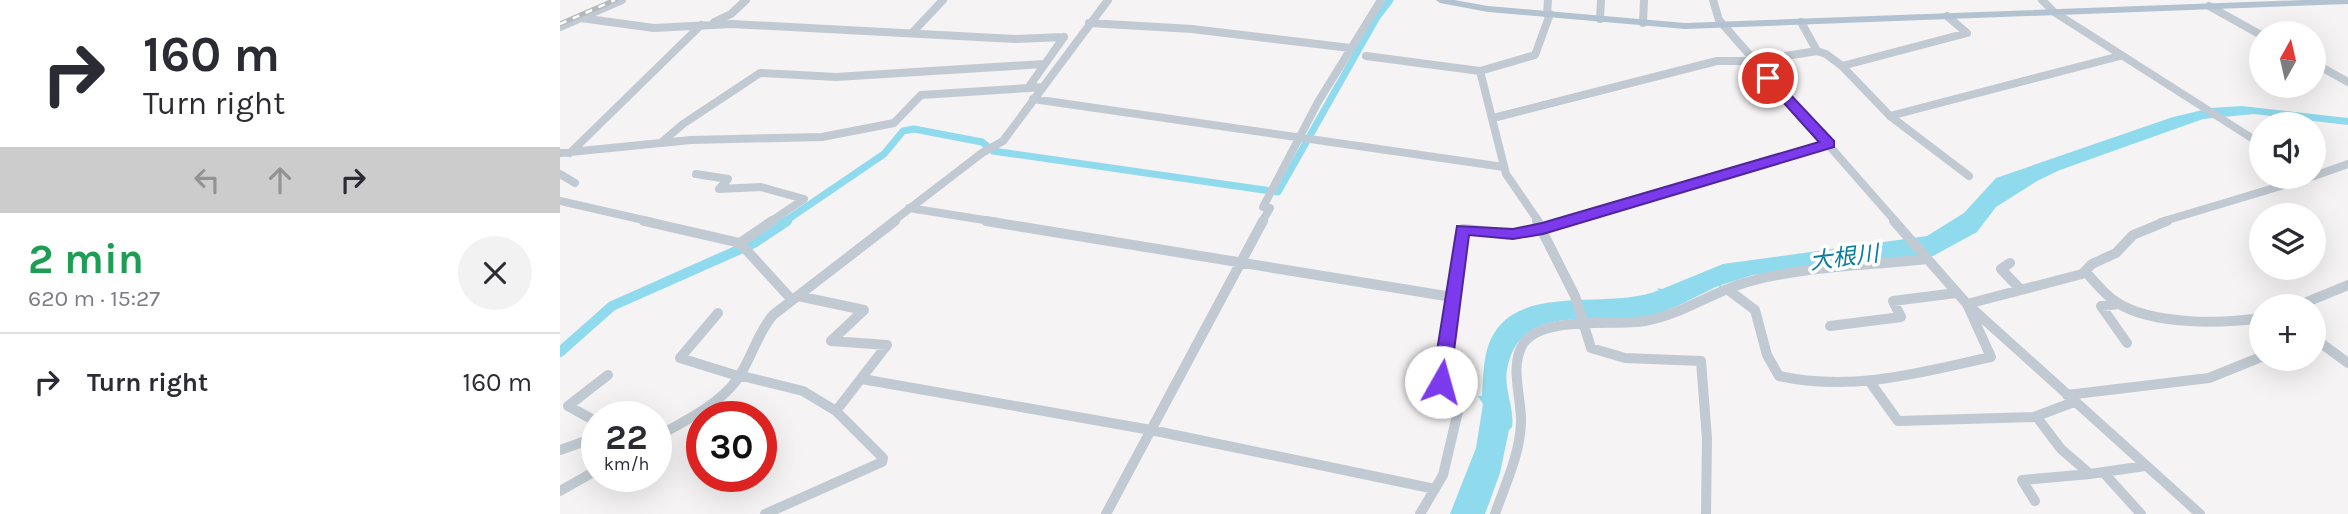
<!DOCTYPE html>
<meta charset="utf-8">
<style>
body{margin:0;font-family:Karla,"Noto Sans JP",sans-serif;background:#f2f2f3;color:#2b2b33;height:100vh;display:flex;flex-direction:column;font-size:26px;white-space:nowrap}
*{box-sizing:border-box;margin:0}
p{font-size:23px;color:#7c7c81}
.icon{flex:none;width:38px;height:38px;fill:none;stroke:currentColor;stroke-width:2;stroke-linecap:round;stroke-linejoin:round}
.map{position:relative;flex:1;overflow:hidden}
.panel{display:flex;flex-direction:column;background:#fff;width:560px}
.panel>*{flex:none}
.top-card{background:#fff;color:#2b2b33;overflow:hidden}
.needle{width:46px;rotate:8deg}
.tools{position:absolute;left:1689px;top:21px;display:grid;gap:14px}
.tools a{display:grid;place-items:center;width:77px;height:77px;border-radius:50%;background:#fff;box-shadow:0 7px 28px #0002;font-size:35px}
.speed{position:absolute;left:21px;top:401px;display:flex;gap:14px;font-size:35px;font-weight:700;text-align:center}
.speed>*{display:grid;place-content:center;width:91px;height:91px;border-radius:50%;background:#fff;box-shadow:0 7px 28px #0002;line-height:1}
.speed small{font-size:18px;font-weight:400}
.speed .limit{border:10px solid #d22;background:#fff;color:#111}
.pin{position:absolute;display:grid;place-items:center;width:60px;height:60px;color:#fff;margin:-30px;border:4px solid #fff;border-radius:50%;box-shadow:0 2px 7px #0007}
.me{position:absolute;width:77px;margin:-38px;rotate:7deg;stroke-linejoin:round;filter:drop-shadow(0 0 5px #0008)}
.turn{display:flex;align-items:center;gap:24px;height:147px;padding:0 28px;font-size:32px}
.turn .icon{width:91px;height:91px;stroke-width:2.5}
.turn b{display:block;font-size:49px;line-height:60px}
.lanes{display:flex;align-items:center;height:66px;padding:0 28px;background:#0003;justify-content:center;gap:35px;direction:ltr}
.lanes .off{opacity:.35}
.round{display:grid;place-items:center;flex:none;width:74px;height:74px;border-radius:37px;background:#f2f2f3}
.head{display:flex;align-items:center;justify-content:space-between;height:119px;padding:0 28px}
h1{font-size:42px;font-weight:700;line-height:52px;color:#1e9e55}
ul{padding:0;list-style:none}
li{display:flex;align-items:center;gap:21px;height:98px;padding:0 28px;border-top:2px solid #e1e1e2}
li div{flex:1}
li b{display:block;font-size:26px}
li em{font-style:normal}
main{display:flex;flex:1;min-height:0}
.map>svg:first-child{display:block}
.water{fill:#90daee}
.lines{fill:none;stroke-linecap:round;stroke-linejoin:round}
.canal-far1{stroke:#90daee;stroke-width:7}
.canal{stroke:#90daee;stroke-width:10}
.minor-far1{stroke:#c1cad2;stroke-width:8}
.minor{stroke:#c1cad2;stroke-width:10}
.major{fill:#b3c2d1;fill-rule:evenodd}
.rail-casing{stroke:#b5b8bd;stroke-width:5}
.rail{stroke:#fff;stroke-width:2.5;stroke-dasharray:7;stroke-linecap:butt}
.route{fill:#7c3aed;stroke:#51269a;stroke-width:2}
.labels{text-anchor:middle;stroke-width:7;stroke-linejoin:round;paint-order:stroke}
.water-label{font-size:23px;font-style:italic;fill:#0c7c9b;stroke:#fff}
</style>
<main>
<section class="panel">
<div class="top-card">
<div class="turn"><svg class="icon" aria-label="right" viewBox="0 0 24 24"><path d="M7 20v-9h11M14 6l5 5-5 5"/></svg><div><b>160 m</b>Turn right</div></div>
<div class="lanes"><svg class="icon off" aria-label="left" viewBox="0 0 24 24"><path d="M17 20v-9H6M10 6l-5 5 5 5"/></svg><svg class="icon off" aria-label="ahead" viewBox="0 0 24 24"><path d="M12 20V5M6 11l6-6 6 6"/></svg><svg class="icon" aria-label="right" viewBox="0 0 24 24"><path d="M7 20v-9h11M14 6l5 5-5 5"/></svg></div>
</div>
<div class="head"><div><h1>2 min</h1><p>620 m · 15:27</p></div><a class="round"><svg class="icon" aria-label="close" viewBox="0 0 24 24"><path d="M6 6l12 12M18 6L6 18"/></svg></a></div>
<ul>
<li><svg class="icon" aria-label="right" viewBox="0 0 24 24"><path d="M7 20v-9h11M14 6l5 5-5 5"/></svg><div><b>Turn right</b></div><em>160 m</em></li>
</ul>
</section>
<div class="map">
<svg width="1788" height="514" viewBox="0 0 1788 514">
<rect width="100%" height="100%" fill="#f5f3f3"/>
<path class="water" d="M1682 106 1788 118V125L1694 114 1643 119 1500 170 1477 181 1436 207 1417 232 1373 256 1193 275 1161 285 1162 288 1158 286C1136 296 1112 311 1088 316 1041 326 963 300 948 365 942 387 955 407 952 427L949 430 940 473 925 514H890L916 448 923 404 918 396H922C923 382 923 367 926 354 944 276 1045 313 1099 290L1097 288 1102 289 1163 264 1367 236 1404 213 1436 178 1613 117 1651 108Z"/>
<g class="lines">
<path class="canal-far1" d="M224 222 324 154 343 131 354 129 422 142 433 151 718 192 817 17 830 0"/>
<path class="canal" d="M0 352 52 306 194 243 227 221"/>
<path class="minor-far1" d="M1153 0 1159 20 1336 222
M1482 0 1494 12 1701 144
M1649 6 1701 35
M987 14 988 0
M21 18 94 28 172 24 455 39 504 37
M1040 19 1041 0
M154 22 171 14 186 0
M1241 22 1257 51
M529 23 632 29 790 48
M1083 23 1084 0
M0 27 62 0
M352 33 383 0
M806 56 920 71 975 55 990 14
M1754 63 1788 82
M1282 66 1407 33 1387 16
M920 71 946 174 979 222
M468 88 504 37
M473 99 944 167
M1330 116 1560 56
M933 118 1157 61H1193L1257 51 1266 54 1282 66 1330 116 1409 176
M102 142 123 124 200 73 276 77 484 64
M0 153 131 140 262 137 334 123 361 95 483 87
M10 153 141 25
M0 174 15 183
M136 174 168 179 159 189 201 187 244 199 210 222
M1754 176 1788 164
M0 201 92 222
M349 208 437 222
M332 222 422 153 443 141 548 0
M702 222 710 208 703 207 758 102 821 0
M1005 222 1269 144
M1601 222 1751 177"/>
<path class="minor" d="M84 221 180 243 232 300
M426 221 892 297
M977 221 1015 296 1031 348 1065 358 1141 361 1147 439 1146 514
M1334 221 1407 304 1640 514
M180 243 212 221
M1450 263 1441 269 1461 290
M1525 271C1535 282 1544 294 1556 302 1591 325 1661 324 1701 318
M1167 289 1195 310 1207 355 1219 376C1292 392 1360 373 1431 357L1407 304 1522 274 1532 264 1556 253 1573 235 1607 221
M1559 304 1541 306 1567 343
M1737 306 1788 285
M158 313 120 358 178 376
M1270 326 1341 317 1333 301 1396 293
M1754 338 1788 363
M178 375 243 391 276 411
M302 379 591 430 875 489
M1310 382 1338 421 1474 417 1514 402
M1507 395 1649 378 1701 357
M1476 416 1501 449 1530 474 1585 466
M37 422 8 406 48 375
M96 437C123 422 157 406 176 381 191 361 196 335 213 315L335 221
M0 450 37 437
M1543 472 1581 514
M0 491 37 470
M1475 501 1462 480 1530 474
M205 514 322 462 323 458 276 411 327 345 271 341 304 310 238 296
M546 514 703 221
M860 514 883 475 903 390 882 387 881 382 903 229 953 234 1011 221
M935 514C945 485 960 454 961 423 962 398 949 367 963 344 981 315 1054 326 1085 321 1119 315 1146 296 1178 285 1235 266 1307 266 1367 259"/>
<path class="major" d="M876 0H894L928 6 1125 23 1743 0H1788V4L1125 29 928 12 880 3Z"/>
<g class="rail-casing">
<path id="rail" d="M0 24 55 0"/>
</g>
<use href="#rail" class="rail"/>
</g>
<path class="route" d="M1208 74 1212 75 1274 141V147L983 234 953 239 909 235 890 382 881 389 875 387 872 382 897 226 953 229 982 223 1259 142 1203 80 1201 78Z"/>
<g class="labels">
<g class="water-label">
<text transform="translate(1284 257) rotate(-7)" y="8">大根川</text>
</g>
</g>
</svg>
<div class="tools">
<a><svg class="needle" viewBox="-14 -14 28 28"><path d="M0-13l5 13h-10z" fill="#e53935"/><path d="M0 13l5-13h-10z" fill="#7c7c81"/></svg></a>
<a><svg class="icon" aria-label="sound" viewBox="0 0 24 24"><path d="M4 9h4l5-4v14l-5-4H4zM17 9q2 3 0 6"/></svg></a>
<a><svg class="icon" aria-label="layers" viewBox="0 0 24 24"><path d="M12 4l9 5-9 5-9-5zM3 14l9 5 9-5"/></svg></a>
<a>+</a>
</div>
<div class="speed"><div>22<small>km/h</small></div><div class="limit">30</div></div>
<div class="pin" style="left:1208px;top:78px;background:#d93025"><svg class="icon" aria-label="arrive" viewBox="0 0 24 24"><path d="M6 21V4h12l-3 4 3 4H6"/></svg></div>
<svg class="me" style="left:881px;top:382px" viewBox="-20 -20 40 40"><circle r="19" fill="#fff"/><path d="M0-13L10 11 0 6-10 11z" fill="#7c3aed"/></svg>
</div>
</main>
